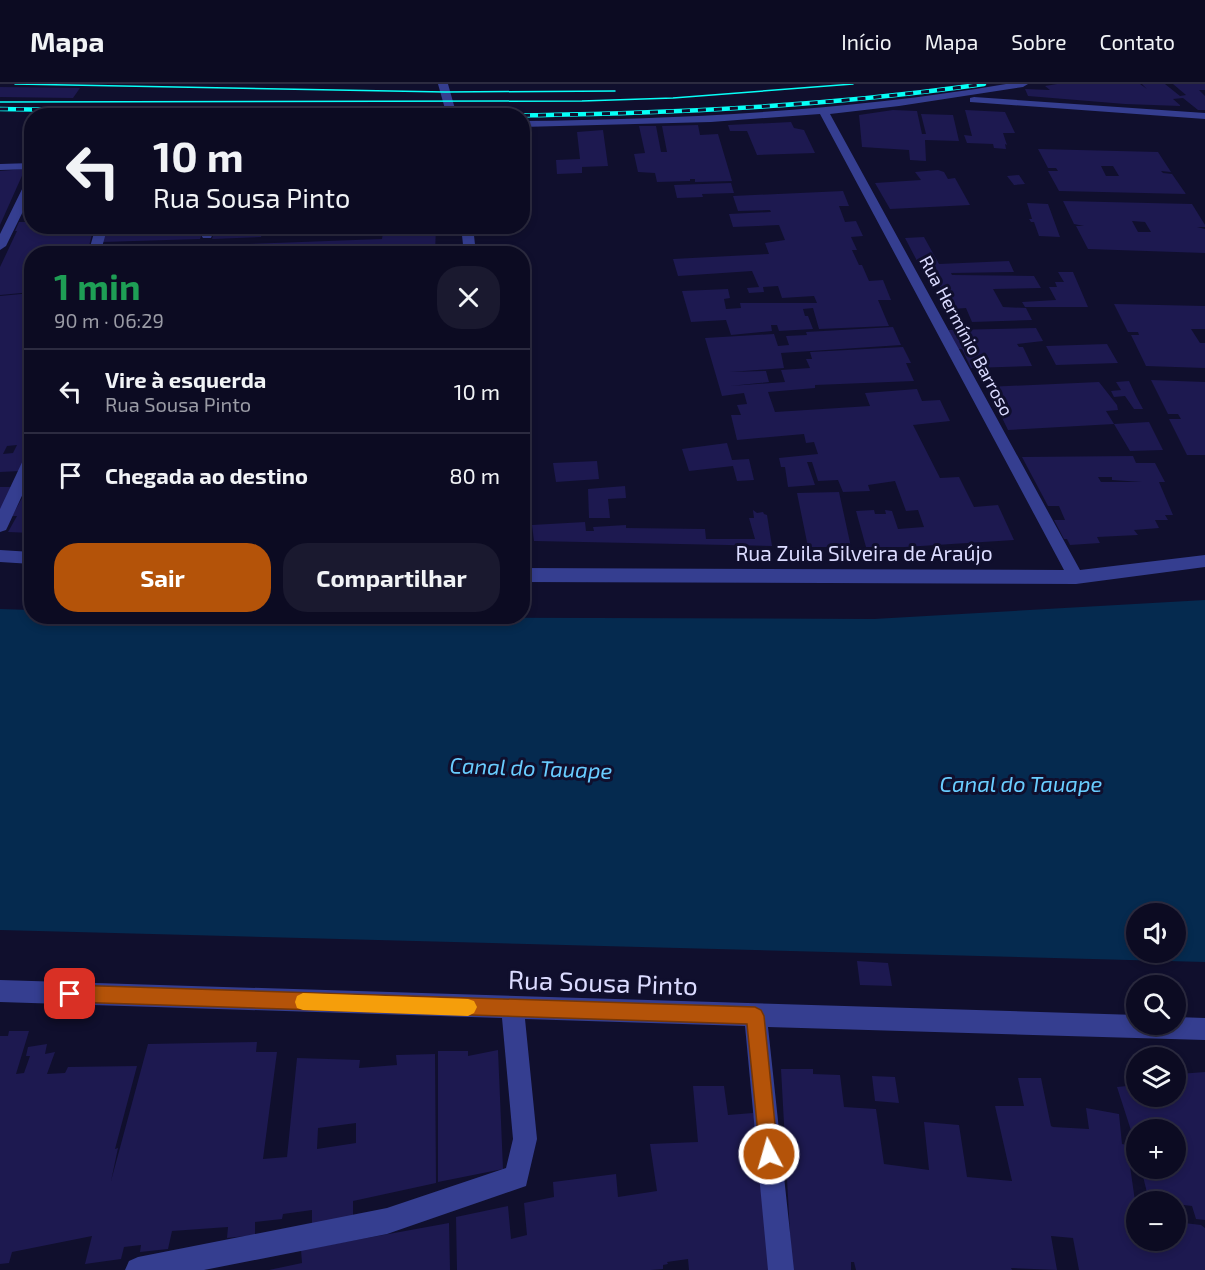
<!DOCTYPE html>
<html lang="pt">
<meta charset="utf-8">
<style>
body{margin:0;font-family:"Exo 2",sans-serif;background:#1a192f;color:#f1f3f6;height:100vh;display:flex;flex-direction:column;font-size:22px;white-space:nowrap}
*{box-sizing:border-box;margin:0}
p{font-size:20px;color:#9a9ba5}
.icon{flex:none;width:33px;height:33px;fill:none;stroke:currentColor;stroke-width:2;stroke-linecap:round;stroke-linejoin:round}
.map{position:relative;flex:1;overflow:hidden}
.drawer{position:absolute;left:24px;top:162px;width:506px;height:378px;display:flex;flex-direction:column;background:#0c0b22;border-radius:24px;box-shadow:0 3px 9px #0003,0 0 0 2px #2c2b40}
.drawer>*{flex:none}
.top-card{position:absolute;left:24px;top:24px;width:506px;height:126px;border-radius:24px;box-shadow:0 3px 9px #0003,0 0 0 2px #2c2b40;background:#0c0b22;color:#f1f3f6;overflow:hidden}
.controls{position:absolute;left:1126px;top:819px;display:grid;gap:12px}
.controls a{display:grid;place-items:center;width:60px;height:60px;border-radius:50%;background:#0c0b22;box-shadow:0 3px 9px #0003,0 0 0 2px #2c2b40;font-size:30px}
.pin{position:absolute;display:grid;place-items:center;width:51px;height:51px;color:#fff;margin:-26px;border-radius:12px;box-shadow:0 3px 9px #0006}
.me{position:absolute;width:66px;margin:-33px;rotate:354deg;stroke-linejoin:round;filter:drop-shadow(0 0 4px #0008)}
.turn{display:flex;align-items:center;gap:21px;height:126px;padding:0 30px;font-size:27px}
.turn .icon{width:78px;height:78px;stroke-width:2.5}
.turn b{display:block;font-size:42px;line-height:51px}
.round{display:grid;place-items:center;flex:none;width:63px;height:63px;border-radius:24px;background:#1a192f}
.overview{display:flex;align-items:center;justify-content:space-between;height:102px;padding:0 30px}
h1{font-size:36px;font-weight:700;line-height:45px;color:#1e9e55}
.cta{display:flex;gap:12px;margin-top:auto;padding:12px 30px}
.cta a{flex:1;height:69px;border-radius:24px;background:#b45309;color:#fff;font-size:24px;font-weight:700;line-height:69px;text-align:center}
.cta a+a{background:#1a192f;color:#f1f3f6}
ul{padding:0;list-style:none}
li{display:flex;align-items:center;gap:18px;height:84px;padding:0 30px;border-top:2px solid #2c2b40}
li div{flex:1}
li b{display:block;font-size:22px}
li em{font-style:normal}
header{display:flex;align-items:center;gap:36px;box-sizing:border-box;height:84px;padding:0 30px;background:#0c0b22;border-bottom:2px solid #2c2b40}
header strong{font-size:28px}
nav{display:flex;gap:33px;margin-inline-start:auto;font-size:21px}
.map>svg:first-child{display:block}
.water{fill:#052a4f;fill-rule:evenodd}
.building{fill:#1d1950;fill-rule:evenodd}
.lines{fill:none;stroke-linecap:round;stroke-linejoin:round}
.minor{fill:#353e90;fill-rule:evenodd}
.tram{stroke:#07fff7;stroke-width:1.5}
.rail-casing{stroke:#07fff7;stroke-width:4.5}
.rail{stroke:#100f2d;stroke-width:3;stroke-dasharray:8;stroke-linecap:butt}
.route{fill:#b45309;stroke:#753606;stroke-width:1.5}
.slow{fill:#f59e0b}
.labels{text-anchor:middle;stroke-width:6;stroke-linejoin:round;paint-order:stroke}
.far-street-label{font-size:18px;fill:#dbdbff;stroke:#100f2d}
.street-label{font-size:21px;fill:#dbdbff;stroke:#100f2d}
.water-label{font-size:22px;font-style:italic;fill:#69cdff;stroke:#100f2d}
.near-street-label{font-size:26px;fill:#dbdbff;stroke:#100f2d}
</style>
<header>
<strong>Mapa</strong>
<nav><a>Início</a><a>Mapa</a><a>Sobre</a><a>Contato</a></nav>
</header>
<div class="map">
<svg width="1205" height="1186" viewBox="0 0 1205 1186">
<rect width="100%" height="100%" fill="#100f2d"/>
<path class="water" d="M1205 516V878L0 846V525L31 526 32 532 874 535ZM1137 830H1176V868H1137Z"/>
<path class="building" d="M1057 0H1140L1147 5 1142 0H1165L1180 12 1186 11 1173 0H1205V6H1199L1205 12V26H1198L1183 14 1173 15 1181 22 1125 20 1028 12 1025 5 1050 6 1045 2Z
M0 3 80 4 73 14 0 13Z
M893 26 917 27 922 50H926L921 30 953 31 959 57 925 56 926 77 910 76 909 66 862 63 859 31Z
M965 26 1005 28 1015 49H1003L1007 61 1005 60 1006 65 994 64 993 60 967 59 964 51 972 52Z
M791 38 794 44 804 46 815 69 757 71 747 47H730L728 41Z
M698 41 700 51 718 50 732 97 695 98V95H690V97L657 98 655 89 638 88 634 70 645 69 639 42H656L661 68H667L662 42Z
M603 46 608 82 582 83V89L557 90 556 76 580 75 577 48Z
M1038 65 1158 68 1171 88 1161 87 1163 89 1172 90 1186 110 1059 107 1048 87H1058L1056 84H1048ZM1101 82H1113L1119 92H1106Z
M25 85 0 141V87Z
M938 86 944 88 948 95 955 94 970 121 890 125 875 99 921 96 915 88Z
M1019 91 1025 100 1014 101 1007 92Z
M731 99 734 109 702 110 703 113 677 114 674 101Z
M843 107 849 122H839L845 138 856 137 863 152 851 153 857 166H852L859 181H862L869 197 883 196 891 216H878L889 242 819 245 813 224 803 225 805 232H808L813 245 779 247 777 241H771L772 247 731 251 726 236 691 238 682 207 728 205 730 214 724 215 726 225 741 224 740 219H817L814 212 782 214 778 202 763 203 764 208 749 209 747 204 759 203 752 187 678 192 673 175 769 170 765 159 785 156 779 141 733 143 729 130 771 128 770 126 738 127 733 112Z
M1063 117 1192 120 1205 141V143H1197L1205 145V169L1088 165 1076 142H1084L1074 140ZM1132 137 1145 138 1151 148H1138Z
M1027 119 1048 120 1060 153 1039 152 1034 138H1031L1029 135H1032Z
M29 129H32V142H94L87 170H32V208L0 211V183L17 147H15L19 138H25Z
M114 142H136V144L123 146 177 142H202L201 145H204L200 155 102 158 107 146H113Z
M216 142H254L253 144H264L261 153 212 155Z
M297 142H318L316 152H295Z
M330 142H379L378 150H355L356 147 328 148Z
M384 142H436L435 170H244L247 160 382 155Z
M924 153 939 180 1009 177 1014 188 951 189 952 191 1034 192 1041 204 993 205 1003 223 1026 224 1032 236 972 238 966 224 952 225 934 192H925L905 154Z
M1058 188H1073L1088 223H1025L1022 218 1056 216 1049 203H1057L1055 198H1064Z
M32 209V325L27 331H32V358L20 387 0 388V212ZM17 361 13 369 3 370 7 362Z
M1114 220 1205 222V245H1191L1200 259H1205V284L1146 282 1131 251H1139L1138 248H1128Z
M893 243 901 261 781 269 784 284 730 288 766 287 769 298 730 302 785 298 781 286 810 284 806 275H812L810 268 903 263 911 279H906L914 297 815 301V304L768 308 775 328 870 322 865 309 917 305 922 317 940 316 950 337 913 341 940 394 959 393 974 423 998 421 1014 456 905 463H866L856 427 874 426 875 430H886L885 426 892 427 898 445 924 443 918 426 906 427 895 397 868 401 870 407 843 408 838 396 818 397 812 378H807L815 401 788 403 785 383H781L779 374 818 370 814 358 806 359 804 350 737 356 731 331H741L737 321 747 320 744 309 722 312 705 254 774 250 778 262 789 261 786 252 807 251 806 248Z
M1036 244 1043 257 1017 260 1019 263H1023L1032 282 971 284 962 265H956L948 246Z
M1107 260 1118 279 1056 281 1046 262Z
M1151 296 1205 298V371H1187L1169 335H1181L1178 330H1168Z
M1129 297 1136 312 1143 325H1134L1125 312 1114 313 1111 307 1121 306 1116 298Z
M1099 298 1117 321 1118 326 1106 327 1114 340 1008 346 987 303Z
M1149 338 1163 366 1130 367 1114 340Z
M727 359 732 376 749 375 754 396 737 397 733 382 689 387 682 365Z
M1133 372 1136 379H1155L1165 398H1159L1173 431H1165L1168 436H1155L1159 444 1134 446 1138 451 1097 453 1100 459 1070 461 1067 455H1064L1054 436H1065L1059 422H1048L1022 373ZM1098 393H1112V396L1142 398H1101Z
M597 377 599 395 556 398 553 379Z
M32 396V449L8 448 17 432H12Z
M625 402 626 414 608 415 610 434H589L588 405Z
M0 403H13L0 428Z
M839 408 851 463H808L797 409Z
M753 426 757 429 763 428 764 430 767 431 772 462 534 457 532 441 585 438 586 447H594L593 443 626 441V444L705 445 706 455H755L749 434H754Z
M857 877 888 879 892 902 860 901Z
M9 947H29L16 990 24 989 30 972H26L28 963 47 960 45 970 55 968 47 990 65 989 68 983 137 982 115 1065 118 1064 111 1097 148 960 257 958 256 968H277L263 1075 287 1073 297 974 360 976 359 984 397 981 396 971 435 970 436 1099 353 1117V1135L312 1141V1126L283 1130 282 1135 255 1138V1151L227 1154 228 1143 172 1147 168 1165 140 1168 141 1161 124 1163 121 1175 85 1180 92 1152 12 1168 9 1179 0 1180V952H8ZM356 1039V1059L317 1065 318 1044Z
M498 966 503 1085 438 1098V967H468V972Z
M1176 983 1179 990 1205 988V1136L1196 1135 1192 1122 1176 1120V1118L1149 1117 1141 1084H1176V1046H1137V1065L1117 1003 1137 1001V1012H1176Z
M781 985H813V990L840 991 844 1023 876 1025 884 1080 929 1086 924 1038 959 1041 967 1093 1012 1097 995 1022H1024L1018 994H1041L1051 1042 1053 1043 1089 1045 1086 1024 1119 1030 1122 1060 1127 1061 1137 1131V1156H1176V1138L1201 1141 1205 1144V1186H1079L1073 1154 1051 1152 1057 1186 1011 1184 1012 1186H856L854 1178H851V1186H792Z
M872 992 895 993 899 1019 875 1017Z
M693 1002H724L728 1031 753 1029 760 1055 774 1186H689L688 1175 667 1178 668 1180 663 1181V1185L651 1186H457L456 1133 508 1122 511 1155 527 1151 524 1119 554 1113 553 1098 616 1090 618 1113 657 1107 650 1060 698 1058Z
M449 1139 450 1186H269L302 1179 301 1166Z"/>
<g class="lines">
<path class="minor" d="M438 0H448L457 32H447Z
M1006 0H1028L1023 3 899 22 830 30 1080 486 1205 471V483L1076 500 522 498V484L1064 486 820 30 711 38 522 43V37C684 35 846 27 1006 0Z
M974 13 1205 29V35L970 18V14Z
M32 79V85L0 86V80Z
M32 94V109L6 162 0 166V150L26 97Z
M96 142H108L100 170H88Z
M204 142H216L211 154H203L201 151Z
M318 142H330L326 150 322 152 316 148Z
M461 142H473L476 170H464Z
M32 367V390L8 442 6 446 0 448V425L25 372Z
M0 466 32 468V480L0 478Z
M0 896 1137 931V940H1176V933L1205 934V956L768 943 794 1186H768L745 942 525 935 537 1055 526 1102 387 1150 204 1186H125L129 1177 138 1173 387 1124 506 1084 513 1055 502 934 0 918Z"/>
<path class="tram" d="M15 0 445 8 615 7
M0 18 582 17 673 14 853 0"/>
<g class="rail-casing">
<path id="rail" d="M0 25 451 32
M458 32C634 31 809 25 984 0"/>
</g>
<use href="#rail" class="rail"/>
</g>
<path class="route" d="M70 901 755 923 761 926 764 932 778 1070 776 1077 769 1080 762 1077 760 1070 747 940 70 918 64 916 62 910 64 904Z"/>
<path class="slow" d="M303 909 468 915 474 917 477 923 474 929 468 932 303 926 297 924 295 918 297 912Z"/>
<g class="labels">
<g class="far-street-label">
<text transform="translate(966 252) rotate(62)" y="6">Rua Hermínio Barroso</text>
</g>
<g class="street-label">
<text x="864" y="477">Rua Zuila Silveira de Araújo</text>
</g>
<g class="water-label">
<text transform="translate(531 684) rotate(2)" y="8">Canal do Tauape</text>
<text x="1021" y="708">Canal do Tauape</text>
</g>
<g class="near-street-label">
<text transform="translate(603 899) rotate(2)" y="9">Rua Sousa Pinto</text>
</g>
</g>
</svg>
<div class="controls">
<a><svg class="icon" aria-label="sound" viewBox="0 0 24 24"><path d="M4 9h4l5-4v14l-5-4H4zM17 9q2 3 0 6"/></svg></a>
<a><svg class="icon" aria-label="search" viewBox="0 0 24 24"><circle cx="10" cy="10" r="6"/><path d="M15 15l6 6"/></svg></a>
<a><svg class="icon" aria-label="layers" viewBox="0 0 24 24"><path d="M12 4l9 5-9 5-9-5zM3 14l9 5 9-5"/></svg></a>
<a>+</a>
<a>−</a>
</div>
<div class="pin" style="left:70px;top:910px;background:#d93025"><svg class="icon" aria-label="arrive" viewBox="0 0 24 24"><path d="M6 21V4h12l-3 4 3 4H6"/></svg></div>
<svg class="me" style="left:769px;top:1070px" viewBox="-20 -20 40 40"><circle r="17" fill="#b45309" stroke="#fff" stroke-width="3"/><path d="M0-11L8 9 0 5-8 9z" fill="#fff"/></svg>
<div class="top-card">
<div class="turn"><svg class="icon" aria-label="left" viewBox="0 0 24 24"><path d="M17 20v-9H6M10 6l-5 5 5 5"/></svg><div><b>10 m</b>Rua Sousa Pinto</div></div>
</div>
<section class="drawer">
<div class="overview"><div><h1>1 min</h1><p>90 m · 06:29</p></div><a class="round"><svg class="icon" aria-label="close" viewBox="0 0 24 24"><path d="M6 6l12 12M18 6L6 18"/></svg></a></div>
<ul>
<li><svg class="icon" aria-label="left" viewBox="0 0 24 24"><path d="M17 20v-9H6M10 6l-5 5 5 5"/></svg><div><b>Vire à esquerda</b><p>Rua Sousa Pinto</p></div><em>10 m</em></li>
<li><svg class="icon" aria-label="arrive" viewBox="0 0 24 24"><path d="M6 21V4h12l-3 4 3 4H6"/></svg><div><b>Chegada ao destino</b></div><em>80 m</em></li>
</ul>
<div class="cta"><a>Sair</a><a>Compartilhar</a></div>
</section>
</div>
